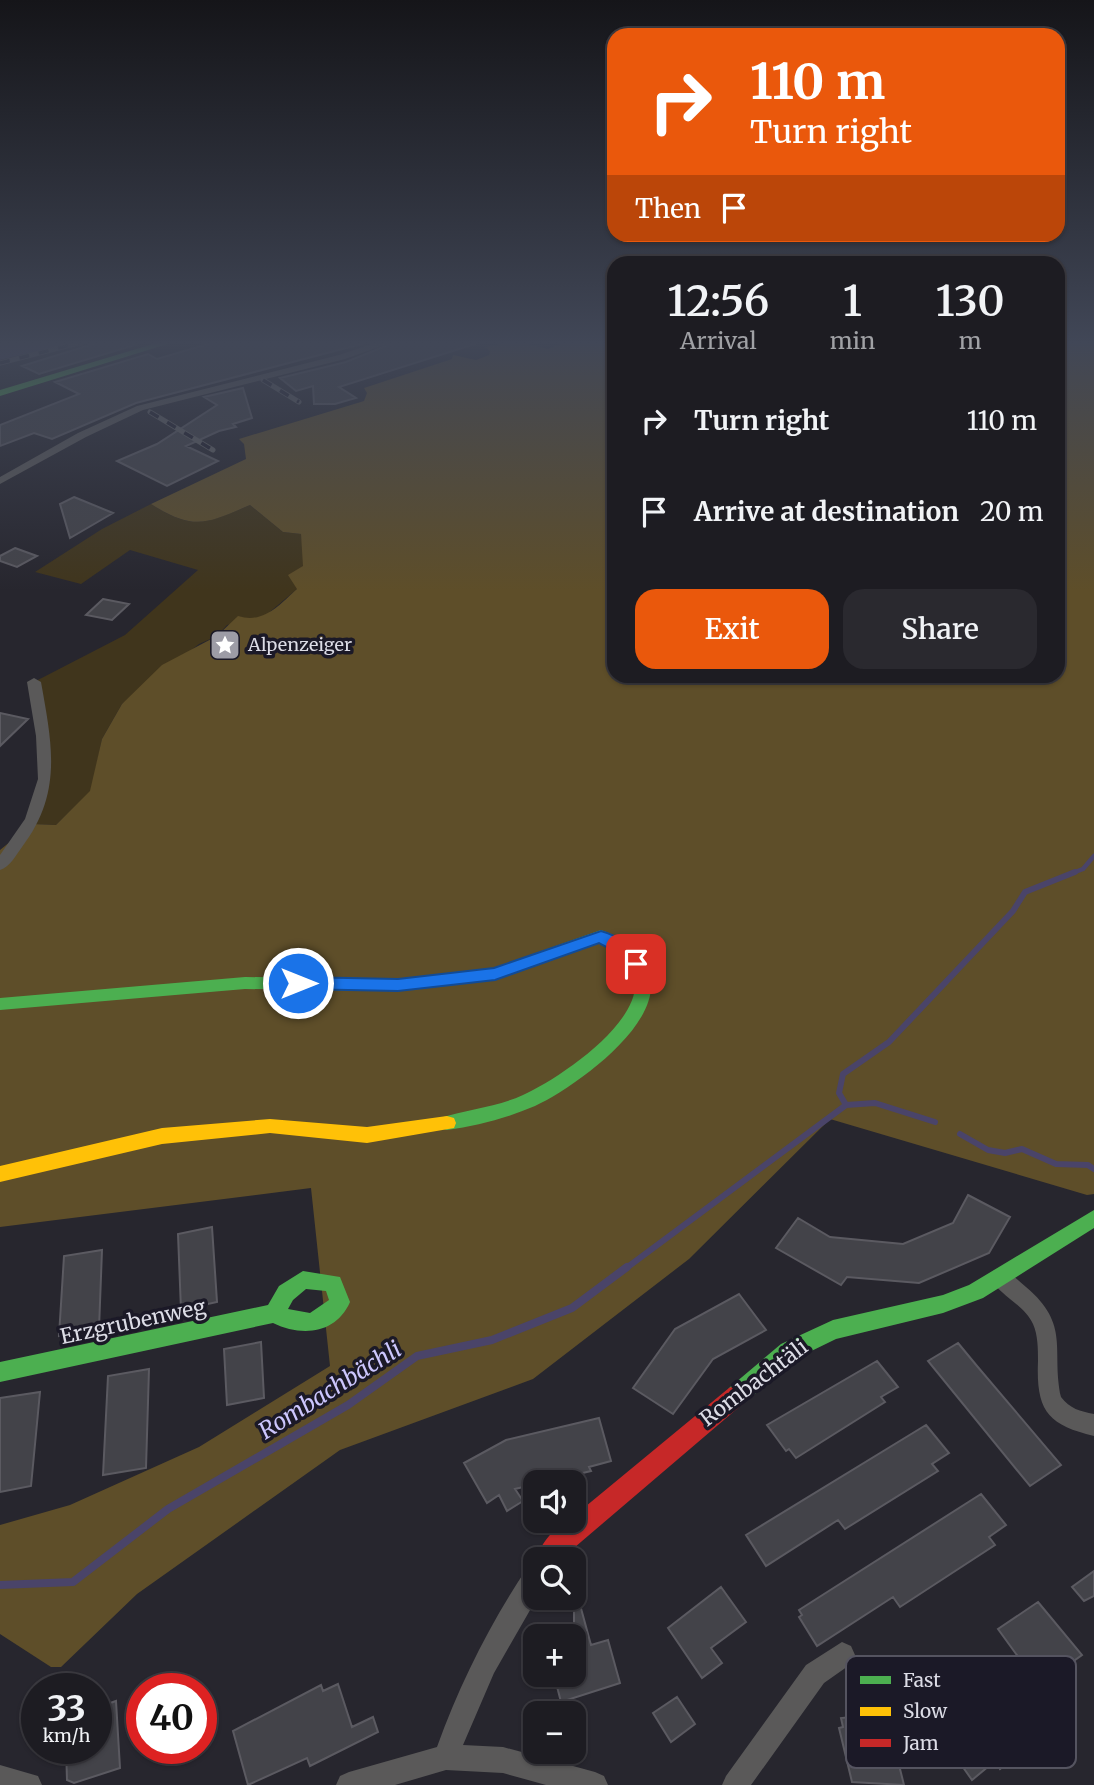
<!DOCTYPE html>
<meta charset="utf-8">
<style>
body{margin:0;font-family:Merriweather,serif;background:#2a292f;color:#f1f3f6;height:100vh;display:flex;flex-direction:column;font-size:26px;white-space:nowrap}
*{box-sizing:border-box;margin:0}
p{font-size:23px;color:#a0a1a5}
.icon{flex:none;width:38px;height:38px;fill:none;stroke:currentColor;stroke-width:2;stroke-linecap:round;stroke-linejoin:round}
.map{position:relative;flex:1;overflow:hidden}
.sheet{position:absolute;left:607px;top:256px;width:458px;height:427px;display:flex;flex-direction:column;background:#1d1c22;border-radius:21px;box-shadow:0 2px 5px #0004,0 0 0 2px #3b3a40}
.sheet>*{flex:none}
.hud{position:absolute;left:607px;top:28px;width:458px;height:214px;border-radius:21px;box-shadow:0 2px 5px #0004,0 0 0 2px #3b3a40;background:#ea580c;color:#fff;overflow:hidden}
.tools{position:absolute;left:523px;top:1470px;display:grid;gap:14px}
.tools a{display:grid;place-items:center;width:63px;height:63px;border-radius:14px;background:#1d1c22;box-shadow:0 2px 5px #0004,0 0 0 2px #3b3a40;font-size:35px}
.speed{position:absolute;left:21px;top:1673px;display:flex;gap:14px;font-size:35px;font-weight:700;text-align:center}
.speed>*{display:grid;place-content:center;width:91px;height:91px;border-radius:50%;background:#1d1c22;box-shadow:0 2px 5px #0004,0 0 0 2px #3b3a40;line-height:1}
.speed small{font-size:18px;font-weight:400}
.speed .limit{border:10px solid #d22;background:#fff;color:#111}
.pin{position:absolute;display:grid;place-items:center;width:60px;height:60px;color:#fff;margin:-30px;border-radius:14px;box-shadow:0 4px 10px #0006}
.me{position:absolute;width:77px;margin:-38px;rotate:90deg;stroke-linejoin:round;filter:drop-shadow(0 0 5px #0008)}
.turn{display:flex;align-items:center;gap:24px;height:147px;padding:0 28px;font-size:32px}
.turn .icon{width:91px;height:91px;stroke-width:2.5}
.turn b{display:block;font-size:49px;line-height:60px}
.then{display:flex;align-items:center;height:66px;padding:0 28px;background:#0003;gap:14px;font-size:26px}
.eta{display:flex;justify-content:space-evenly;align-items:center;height:119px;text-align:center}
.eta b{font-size:42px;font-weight:600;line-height:49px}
.action{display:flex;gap:14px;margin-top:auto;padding:14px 28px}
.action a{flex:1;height:80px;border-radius:21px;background:#ea580c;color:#fff;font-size:28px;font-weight:600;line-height:80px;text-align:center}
.action a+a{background:#2a292f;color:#f1f3f6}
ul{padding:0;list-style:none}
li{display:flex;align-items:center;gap:21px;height:91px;padding:0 28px}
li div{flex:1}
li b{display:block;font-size:26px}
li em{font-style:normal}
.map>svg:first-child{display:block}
.green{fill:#40351c}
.forest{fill:#5e4e29}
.water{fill:#4a4469}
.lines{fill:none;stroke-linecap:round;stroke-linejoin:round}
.stream-far2{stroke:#4a4469;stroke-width:4.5}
.stream-far1{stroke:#4a4469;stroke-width:6}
.stream{stroke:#4a4469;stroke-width:8}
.canal{fill:#4a4469;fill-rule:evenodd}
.building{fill:#434349;stroke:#5b5a61;stroke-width:2}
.street{fill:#5a5959;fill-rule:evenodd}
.fast{fill:#4caf50;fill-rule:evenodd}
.slow{fill:#ffc107;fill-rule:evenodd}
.jam{fill:#c62828;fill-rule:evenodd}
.rail-casing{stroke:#626264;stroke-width:5}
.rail{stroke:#1b1927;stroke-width:3.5;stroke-dasharray:10;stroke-linecap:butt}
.route{fill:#1a73e8;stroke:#114b97;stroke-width:2}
.labels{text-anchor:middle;stroke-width:7;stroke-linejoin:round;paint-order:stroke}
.poi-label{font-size:18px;fill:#dcdce6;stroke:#1b1927;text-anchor:start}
.near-street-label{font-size:21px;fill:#dcdce6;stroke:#1b1927}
.near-water-label{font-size:23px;font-style:italic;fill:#ccc6fd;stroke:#1b1927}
.key{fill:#1b1927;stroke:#555460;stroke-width:2}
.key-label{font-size:19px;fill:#dcdce6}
</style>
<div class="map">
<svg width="1094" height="1785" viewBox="0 0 1094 1785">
<rect width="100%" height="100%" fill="#27262e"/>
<path class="green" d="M151 504C194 531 205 524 250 505L283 532 301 534 305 558 297 589 265 616 227 625 217 636 199 644 122 704 102 739 91 791 56 825 32 824 42 804 34 682 125 635 198 570 130 550 81 584 35 572 102 529Z"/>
<path class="forest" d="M516 341 548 349 567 341H614V676H1059V341H1094V1194L1087 1195 830 1119 689 1259 533 1379 340 1450 137 1594 61 1667H51L0 1634V1525L70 1505 199 1447 330 1366 311 1188 0 1227V850L32 824 56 825 90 791 102 739 122 704 162 665 217 636 238 616C264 624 279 605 297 589L288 575 303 566 301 534 283 532 250 505C206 524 194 531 151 504L246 459 244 444 239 439 364 401 367 393 364 388 452 359 453 355 476 360 489 355 490 351 485 347Z"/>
<path class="water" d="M0 341H78L0 360Z"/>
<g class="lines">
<path class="stream-far2" d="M1070 874 1083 869 1094 856"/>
<path class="stream-far1" d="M846 1105 839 1093 843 1074 889 1042 1013 911 1025 892 1075 872
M960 1134 988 1150 1005 1153 1022 1149 1056 1164 1088 1165 1094 1169
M625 1269 846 1105 875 1103 935 1122"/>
<path class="stream" d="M0 1585 73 1582 168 1509 348 1405 417 1356 492 1340 572 1308 627 1267"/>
<path class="canal" d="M70 341 87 342 56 350 50 347Z"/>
</g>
<path class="building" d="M103 341H128L135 345 39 374 22 366Z
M218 341H373L136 403 52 439 34 433 0 446V425L79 394 55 382 148 354 157 359Z
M398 341H475V344L339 387 356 398 335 404H314L313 386 296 391 280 378 346 362Z
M243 388 252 418 233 424 236 427 219 431 186 446 218 461 167 486 117 461 157 444 217 405 204 397Z
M74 497 113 513 70 538 60 504Z
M15 548 37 556 17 567 0 561V556Z
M103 599 129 604 112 620 86 615Z
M0 713 28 719 0 746Z
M968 1195 1010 1217 989 1253 919 1283 847 1277 841 1285 776 1248 798 1218 830 1237 903 1244 953 1223Z
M212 1227 217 1302 181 1310 178 1234Z
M102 1250 99 1329 59 1336 64 1256Z
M739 1294 766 1330 713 1359 673 1414 633 1388 675 1329Z
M261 1342 264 1398 227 1405 224 1349Z
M958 1343 977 1366 1061 1465 1030 1486 928 1361Z
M877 1361 898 1387 881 1397 885 1402 796 1458 789 1449 786 1451 767 1425Z
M149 1369 146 1468 103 1475 108 1376Z
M40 1392 31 1486 0 1492V1398Z
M599 1418 611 1461 589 1467 591 1471 515 1489 523 1501 507 1511 499 1495 487 1503 464 1463 506 1440Z
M926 1425 949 1453 932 1464 938 1471 845 1529 838 1520 766 1566 746 1535Z
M981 1494 1006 1525 989 1537 995 1545 900 1607 893 1597 817 1646 799 1617 802 1615 799 1610Z
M1094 1571V1596L1084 1601 1072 1587Z
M721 1587 746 1622 711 1648 722 1663 702 1678 668 1628Z
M579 1601 591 1645 608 1640 620 1683 561 1702 554 1675H574V1602Z
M1038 1602 1082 1655 1050 1678 1065 1699 1041 1717 1013 1679 1027 1669 998 1629Z
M978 1683 1027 1748 1000 1769 995 1761 972 1780 924 1712 951 1692 956 1700Z
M338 1684 352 1727 373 1717 378 1732 310 1766 307 1758 248 1785 233 1731 321 1685 323 1691Z
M677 1697 695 1724 671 1742 653 1713Z
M116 1701 120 1768 74 1783 67 1780 66 1748H96V1708Z
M878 1714 890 1745H894L904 1785 852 1782 839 1728 843 1727 841 1718Z"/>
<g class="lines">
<path class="street" d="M381 341H395L345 359 143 410 86 437 0 484V477L78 433 137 406 339 355Z
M34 678 41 682C52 744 63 793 22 847 16 855 10 867 0 870V855L25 819 38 779 36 736 27 682Z
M1000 1268C1010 1272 1018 1280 1026 1287 1071 1325 1051 1350 1061 1397 1070 1409 1080 1411 1094 1414V1436C1047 1425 1036 1410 1038 1361 1038 1349 1038 1335 1033 1324 1024 1304 999 1296 990 1277L993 1271Z
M536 1565 537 1598 494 1673 463 1745 503 1747 595 1772 604 1776 608 1785H546L503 1773 446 1770 395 1785H336L340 1776 349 1772 437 1747C460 1683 490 1624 527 1568Z
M842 1642 851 1646 855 1655 851 1664 824 1683 751 1785H722L726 1776 806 1665Z
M0 1765 38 1776 42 1785H0Z"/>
<path class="fast" d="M163 341H177L0 396V390Z
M601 930C619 936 637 950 646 966 675 1017 574 1088 535 1106 507 1118 477 1126 447 1130L440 1128 438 1123 440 1118C468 1109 497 1107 523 1095 557 1080 654 1016 632 970 626 958 611 950 600 943L495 980 398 991 245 989 0 1010V998L245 977 398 979 494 968Z
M1094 1210V1228L983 1298 943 1313 836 1339 797 1358 745 1402 737 1405 729 1402 726 1395 729 1388 781 1344 833 1320 943 1295 969 1285Z
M303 1271 340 1277 350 1302C336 1334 302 1337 273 1323L0 1382V1362L268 1305 279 1286ZM306 1289 326 1291 329 1300 310 1313 288 1309 293 1300Z"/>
<path class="slow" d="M447 1116 454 1118 456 1123 454 1128 367 1143 270 1133 162 1144 0 1182V1166L162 1128 270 1119 367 1127Z"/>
<path class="jam" d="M737 1385 745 1388 748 1395 745 1402 561 1559 536 1560C539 1546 557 1521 574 1521V1516L729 1388Z"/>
<g class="rail-casing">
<path id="rail" d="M0 363 82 342
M263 380 299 402
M150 412 213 450"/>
</g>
<use href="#rail" class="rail"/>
</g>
<linearGradient id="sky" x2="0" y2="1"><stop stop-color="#151519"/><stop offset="0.58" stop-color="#414757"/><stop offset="1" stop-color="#414757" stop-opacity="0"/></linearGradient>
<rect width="1094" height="591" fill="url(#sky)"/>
<path class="route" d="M601 931C619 936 635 948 645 964L642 968H631L616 952 599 943 495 980 398 991 298 989 289 983 298 977 398 979 494 968Z"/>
<defs>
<g id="sight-square" transform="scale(1.575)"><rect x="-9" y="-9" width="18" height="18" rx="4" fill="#9d9ca6" stroke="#1b1927"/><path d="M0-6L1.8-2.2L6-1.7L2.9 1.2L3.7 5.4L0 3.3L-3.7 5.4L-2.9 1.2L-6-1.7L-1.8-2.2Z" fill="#fff"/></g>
</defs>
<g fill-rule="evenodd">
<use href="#sight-square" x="225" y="645"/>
</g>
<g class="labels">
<g class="poi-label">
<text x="248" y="651">Alpenzeiger</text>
</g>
<g class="near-street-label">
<text transform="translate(133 1322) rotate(-12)" y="7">Erzgrubenweg</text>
<text transform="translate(754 1383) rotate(-37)" y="7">Rombachtäli</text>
</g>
<g class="near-water-label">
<text transform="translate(330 1390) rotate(-32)" y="8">Rombachbächli</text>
</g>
</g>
<rect x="846" y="1656" width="230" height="112" rx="10" class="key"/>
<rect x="860" y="1676" width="31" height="8" fill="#4caf50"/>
<rect x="860" y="1707" width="31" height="9" fill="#ffc107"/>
<rect x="860" y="1739" width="31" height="8" fill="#c62828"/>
<g class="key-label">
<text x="903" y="1687">Fast</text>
<text x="903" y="1718">Slow</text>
<text x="903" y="1750">Jam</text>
</g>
</svg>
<div class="tools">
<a><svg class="icon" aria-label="sound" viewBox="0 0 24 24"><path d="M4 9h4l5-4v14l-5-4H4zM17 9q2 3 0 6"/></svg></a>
<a><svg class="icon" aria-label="search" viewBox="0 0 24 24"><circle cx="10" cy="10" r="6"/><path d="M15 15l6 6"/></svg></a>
<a>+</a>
<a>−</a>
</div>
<div class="speed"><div>33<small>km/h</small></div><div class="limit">40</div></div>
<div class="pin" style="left:636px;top:964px;background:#d93025"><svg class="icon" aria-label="arrive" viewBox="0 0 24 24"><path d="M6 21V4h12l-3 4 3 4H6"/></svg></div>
<svg class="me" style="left:298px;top:983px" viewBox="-20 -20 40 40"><circle r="17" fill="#1a73e8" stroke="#fff" stroke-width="3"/><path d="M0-11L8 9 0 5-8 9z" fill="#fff"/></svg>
<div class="hud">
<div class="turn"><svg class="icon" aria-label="right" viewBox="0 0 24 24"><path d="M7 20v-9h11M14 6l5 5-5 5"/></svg><div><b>110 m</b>Turn right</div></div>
<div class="then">Then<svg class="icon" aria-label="arrive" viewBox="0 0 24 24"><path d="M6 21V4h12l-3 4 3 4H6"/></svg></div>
</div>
<section class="sheet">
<div class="eta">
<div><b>12:56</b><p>Arrival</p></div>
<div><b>1</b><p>min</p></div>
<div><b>130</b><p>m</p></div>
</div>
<ul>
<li><svg class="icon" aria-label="right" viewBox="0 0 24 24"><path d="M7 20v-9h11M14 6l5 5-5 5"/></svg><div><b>Turn right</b></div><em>110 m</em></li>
<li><svg class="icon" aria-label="arrive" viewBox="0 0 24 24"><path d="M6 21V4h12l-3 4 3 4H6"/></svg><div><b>Arrive at destination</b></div><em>20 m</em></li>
</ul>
<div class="action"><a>Exit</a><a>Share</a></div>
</section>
</div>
